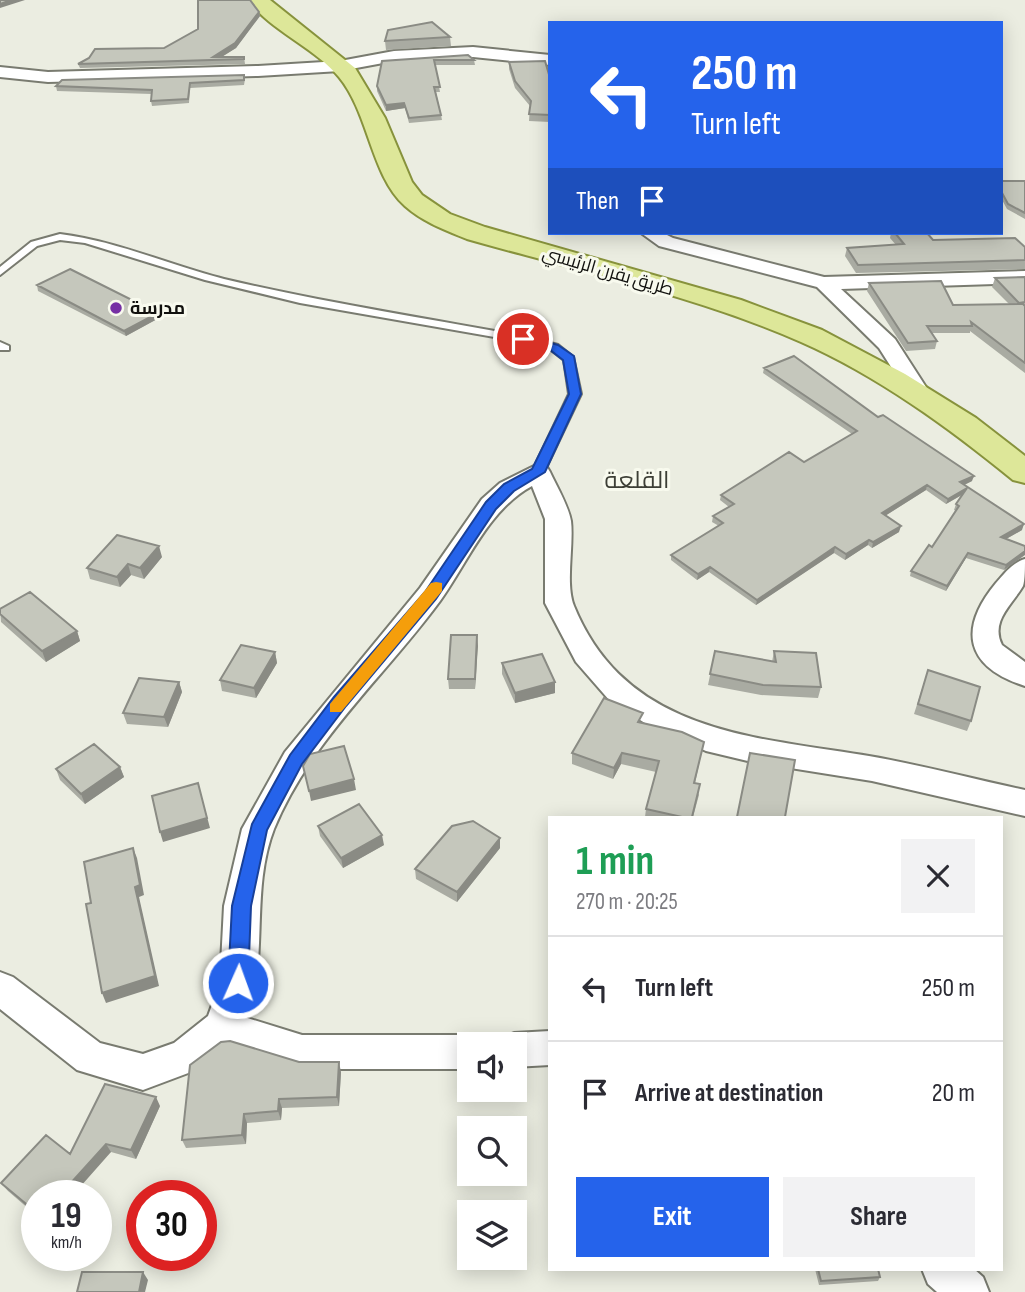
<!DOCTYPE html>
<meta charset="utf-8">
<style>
body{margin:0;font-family:"Sofia Sans Condensed",Cairo,sans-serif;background:#f2f2f3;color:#2b2b33;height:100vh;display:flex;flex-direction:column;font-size:26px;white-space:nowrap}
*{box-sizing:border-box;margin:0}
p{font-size:23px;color:#7c7c81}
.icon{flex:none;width:38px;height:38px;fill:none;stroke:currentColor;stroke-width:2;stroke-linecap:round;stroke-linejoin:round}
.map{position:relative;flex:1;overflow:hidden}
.side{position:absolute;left:548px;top:816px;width:455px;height:455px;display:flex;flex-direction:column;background:#fff;border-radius:0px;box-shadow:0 4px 18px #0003}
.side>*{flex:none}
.hud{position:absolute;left:548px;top:21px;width:455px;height:214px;border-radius:0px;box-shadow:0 4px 18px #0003;background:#2563eb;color:#fff;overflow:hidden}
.buttons{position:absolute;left:457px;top:1032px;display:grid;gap:14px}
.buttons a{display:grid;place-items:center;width:70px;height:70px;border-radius:0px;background:#fff;box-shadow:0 4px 18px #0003;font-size:35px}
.speed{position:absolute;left:21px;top:1180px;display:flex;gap:14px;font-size:35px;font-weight:700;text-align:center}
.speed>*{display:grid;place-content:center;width:91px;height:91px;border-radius:50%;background:#fff;box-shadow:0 4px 18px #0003;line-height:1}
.speed small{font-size:18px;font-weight:400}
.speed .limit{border:10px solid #d22;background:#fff;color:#111}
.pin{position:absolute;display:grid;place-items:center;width:60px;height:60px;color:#fff;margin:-30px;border:4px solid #fff;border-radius:50%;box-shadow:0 2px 7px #0007}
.me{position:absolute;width:77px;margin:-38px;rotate:2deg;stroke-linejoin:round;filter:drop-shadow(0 0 5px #0008)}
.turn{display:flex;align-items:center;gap:24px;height:147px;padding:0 28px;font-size:32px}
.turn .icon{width:91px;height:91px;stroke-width:2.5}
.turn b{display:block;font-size:49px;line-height:60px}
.then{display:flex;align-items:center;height:66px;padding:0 28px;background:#0003;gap:14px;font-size:26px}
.round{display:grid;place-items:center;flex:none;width:74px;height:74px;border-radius:0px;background:#f2f2f3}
.overview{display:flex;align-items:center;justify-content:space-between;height:119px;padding:0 28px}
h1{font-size:42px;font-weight:700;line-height:52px;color:#1e9e55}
.button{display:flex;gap:14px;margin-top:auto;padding:14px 28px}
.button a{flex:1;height:80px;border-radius:0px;background:#2563eb;color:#fff;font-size:28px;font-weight:700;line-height:80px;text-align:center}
.button a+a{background:#f2f2f3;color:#2b2b33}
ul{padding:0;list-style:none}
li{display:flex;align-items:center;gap:21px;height:105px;padding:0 28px;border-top:2px solid #e1e1e2}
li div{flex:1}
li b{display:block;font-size:26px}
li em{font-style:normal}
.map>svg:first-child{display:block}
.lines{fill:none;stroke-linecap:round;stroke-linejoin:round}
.lane-casing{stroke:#797b70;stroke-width:4}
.street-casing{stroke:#797b70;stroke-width:4}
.primary-casing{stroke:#87923c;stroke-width:4}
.lane{fill:#fff;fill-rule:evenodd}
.street{fill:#fff;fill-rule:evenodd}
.primary{fill:#dde799;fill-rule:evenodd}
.wall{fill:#a9aba2}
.shaded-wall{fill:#8a8b84}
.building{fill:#c5c7bc;stroke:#8a8b84;stroke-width:2}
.route{fill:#2563eb;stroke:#184099;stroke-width:2}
.slow{fill:#f59e0b}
.poi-dot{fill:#7630a4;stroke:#f8faee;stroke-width:2.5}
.labels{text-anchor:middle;stroke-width:6;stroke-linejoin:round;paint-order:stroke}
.far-street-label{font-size:18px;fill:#11110e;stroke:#f8faee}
.far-poi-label{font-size:18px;font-weight:bold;fill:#11110e;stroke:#f8faee;text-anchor:start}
.quarter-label{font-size:24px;fill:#3d3f36;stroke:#f8faee}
</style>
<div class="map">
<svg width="1025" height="1292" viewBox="0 0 1025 1292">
<rect width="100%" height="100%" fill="#ebede1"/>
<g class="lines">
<g class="lane-casing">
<path id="lane" d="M60 234C117 241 169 265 224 279 323 302 423 318 523 336L558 345 573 357 581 394 544 472 538 476 534 475 532 472 569 394 564 360 550 349 523 342 300 303 205 280 85 243 60 240 37 246 0 275V267L31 242Z
M0 342 9 346V350H0Z"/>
</g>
<g class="street-casing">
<path id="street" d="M473 47 550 55V65L473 57 394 61 340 71 258 76 48 82 0 77V67L48 72 258 66 340 61 394 51Z
M641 233H663L673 238 824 277 1025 271V283L841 289 895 339 933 398 922 405 914 403 879 348 817 287 659 246Z
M538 464 547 467 550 472C557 487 568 505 571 521 574 545 565 584 574 606 626 733 753 737 869 756 921 765 973 779 1025 790V816L872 781 752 762 706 751 648 725 610 701 576 662 545 603V519L532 486C488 510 468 562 440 601 385 676 310 741 274 829 255 878 263 931 256 981 254 993 248 1006 244 1017L302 1035H469L482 1040 484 1045H469V1069H302L227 1046 199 1069 143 1090 77 1070 0 1009V972L13 977 100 1043 143 1054 174 1043 208 1016 220 983 224 906 242 829 285 752 420 588 482 499 500 483Z
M1025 559C1025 567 1025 580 1023 586 1012 605 990 621 1002 645L1025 662V686C965 667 958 629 996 583 1005 573 1012 563 1025 559Z
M550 1031V1065L514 1067V1045H498L501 1038 514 1033Z
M922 1269H974L983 1277 989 1292H937L928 1284Z"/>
</g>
<g class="primary-casing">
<path id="primary" d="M248 0H270L355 68 385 118 412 182 422 195 450 214 485 227 741 300 822 330 905 374 976 418 1025 456V483L1013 480C948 427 878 376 801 342 697 296 576 270 467 239 445 230 423 222 405 206 371 176 369 113 339 77 314 47 271 31 248 0Z"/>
</g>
<use href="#lane" class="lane"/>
<use href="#street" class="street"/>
<use href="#primary" class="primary"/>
</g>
<path class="wall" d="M259 12 260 16 236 48 221 57H244L245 64 80 68 78 64 164 48Z
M450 37 451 46 386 50 385 41Z
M474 60 475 65H435L440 92H436L441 115 442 120 409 123 405 108 386 111 377 91V86L382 61Z
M509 62 550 78V122L529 121 530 106 515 88 509 69Z
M245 79 244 85 190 88 189 103 152 106 151 101 152 94 57 91 56 86Z
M1001 181H1025V219L1007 209 1001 198Z
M891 233H927L933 240 1025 247V269L856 273 845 256 847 248 896 245 890 238Z
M1025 277V373L970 331V333H932L937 341 935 349 906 351 867 291 869 283 953 305 1009 304 992 287 995 278Z
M37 285 159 318 126 336 38 291Z
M764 368 878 417 972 481 964 485 1022 530 1006 539 1025 546 1004 570 966 558 946 591 910 576 911 571 932 547 956 511 954 510 956 504 962 495 946 504 926 490 885 516 899 532 872 548 868 545 845 560 834 553 756 605 709 572 697 580 671 560V555L719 526 712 522 713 516 729 507 720 500 721 495 804 462 852 434 763 373Z
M162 557 144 579 131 575 120 587 90 579 87 568Z
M0 609 77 631 80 641 46 662 1 622Z
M477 635 475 689H449L448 679Z
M715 651 772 662 774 651 821 687 818 698 761 695 708 685Z
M275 652 277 663 256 698 222 691 220 680Z
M502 663 555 682V693L515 703 502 674Z
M928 670 971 721 967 731 914 714Z
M179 682 182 692 168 727 127 724 123 713Z
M642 723 704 742 695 783 699 795 693 817H645L646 809 656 772 621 764 613 779 572 764V753Z
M120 767 124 777 85 804 60 780 56 769Z
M318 826 384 845 343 868 320 836Z
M500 848 457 902 416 879 415 869Z
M299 1062 341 1072 339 1106 282 1108 281 1120 247 1123 246 1144 186 1148 182 1140Z
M160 1106 136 1159 111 1152 37 1195V1216L8 1191 1 1183 70 1154Z
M815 1269H878L880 1277 878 1281 819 1285Z"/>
<path class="shaded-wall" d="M11 0H25L0 8V4Z
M259 12 260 16 236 48 217 60 213 57Z
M404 103 405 108 386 111V105Z
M158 313 159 318 126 336 124 331Z
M974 476 972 481 958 488 960 482Z
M927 485 926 490 880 519 882 513Z
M967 488 965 493 946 504 948 499Z
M1024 524 1022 530 999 543 1001 537Z
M901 526 899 532 872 548 873 542Z
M869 540 868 545 845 560 846 554Z
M159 546 162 557 144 579 140 568Z
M835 547 834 553 756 605 757 600Z
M1025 551V555L1004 570 1006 565Z
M968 553 966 558 946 591 947 586Z
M128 564 131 575 120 587 117 577Z
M710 567 709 572 697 580 698 574Z
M77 631 80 641 46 662 42 651Z
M477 635 478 646 475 689V679Z
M275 652 277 663 256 698 254 688Z
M179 682 182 692 168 727 164 717Z
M555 682V693L515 703V693Z
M622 753 621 764 613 779 614 768Z
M120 767 124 777 85 804 81 794Z
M354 779 356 790 311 801 309 791Z
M201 794 210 828 163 842 160 832Z
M382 835 384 845 343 868 341 858Z
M500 838V848L457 902V892Z
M133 848 137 858 144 895 139 897 159 986 106 1003 102 993Z
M339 1062 341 1072 339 1106 337 1097Z
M156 1097 160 1106 136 1159 131 1150Z
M279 1099 282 1108 281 1120 278 1111Z
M244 1114 247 1123 246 1144 242 1135Z
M106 1144 111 1152 73 1195H60Z
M143 1272 148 1280 145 1292H139Z"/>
<path class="building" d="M0 0H11L0 4Z
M198 0H250L259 12 235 43 213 57H244V59L78 64 89 58 95 49 164 48 198 29Z
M432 22 450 37 385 41 388 30Z
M468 55 474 60H434L440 87H434L441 115 409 118 404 103 386 105 377 86 382 61Z
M545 61 550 78V115L529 114 531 101 515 81 509 62Z
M244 75V80L190 83 188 99 151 101 152 90 56 86 62 80Z
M1001 181H1025V213L1008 204 1001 191Z
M895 233H927L933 240 1015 238 1025 247V260L858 265 847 248 904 244Z
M70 269 158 313 124 331 37 285Z
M1025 277V302L1019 303 995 278Z
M941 281 953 305 1023 304 1025 306V363L971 322 972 326H927L937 341 908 343 869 283Z
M794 356 878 417 883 415 974 476 960 482 1024 524 1001 537 1025 546V551L1006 565 968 553 947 586 911 571 929 545 932 547 959 506 956 504 967 488 948 499 927 485 882 513 901 526 873 542 869 540 846 554 835 547 757 600 710 567 698 574 671 555 723 523 713 516 734 504 721 495 789 452 804 462 857 431 764 368Z
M117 535 159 546 140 568 128 564 117 577 87 568Z
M30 592 77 631 42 651 0 614V609Z
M451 635H477L475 679H448Z
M241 645 275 652 254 688 220 680Z
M715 651 776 662 774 651 816 653 821 687 763 685 710 674Z
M542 654 555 682 515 693 502 663Z
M928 670 980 687 971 721 918 704Z
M139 678 179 682 164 717 123 713Z
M604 698 643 713 638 722 682 732 704 742 694 783 700 784 692 817H682L646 809 659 761 622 753 614 768 572 753Z
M94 744 120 767 81 794 56 769Z
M344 746 354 779 309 791 303 766 310 754Z
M750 753 795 760 785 817H737Z
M198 783 207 818 160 832 152 796Z
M359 804 382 835 341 858 318 826Z
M473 821 500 838 457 892 415 869 452 826Z
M133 848 140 885 135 887 155 976 102 993 86 904 91 903 84 862Z
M230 1041 299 1062H339L337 1097 279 1099 278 1111 244 1114 242 1135 182 1140 190 1065 221 1042Z
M105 1084 156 1097 131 1150 106 1144 60 1195H37V1213L1 1183 46 1135 70 1154Z
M818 1269H878L880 1277 821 1281Z
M82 1272H143L139 1292H77Z"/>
<path class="route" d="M523 335 558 345 574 356 581 394 545 472 514 491 496 509 436 599 346 706 302 764 267 830 251 906 248 983 245 990 238 992 231 990 228 983 232 906 252 824 290 755 334 697 425 592 486 502 504 484 532 469 569 394 563 360 550 350 518 341 516 339Z"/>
<path class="slow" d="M436 582 442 583V591L341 712H330V704L431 583Z"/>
<circle class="poi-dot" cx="116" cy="308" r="7"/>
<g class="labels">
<g class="far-street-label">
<text transform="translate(608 271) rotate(16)" y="6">طريق يفرن الرئيسي</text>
</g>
<g class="far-poi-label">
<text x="130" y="314">مدرسة</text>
</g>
<g class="quarter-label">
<text x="637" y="488">القلعة</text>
</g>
</g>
</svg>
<div class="buttons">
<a><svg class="icon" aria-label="sound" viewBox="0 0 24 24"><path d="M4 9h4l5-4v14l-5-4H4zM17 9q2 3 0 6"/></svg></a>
<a><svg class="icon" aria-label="search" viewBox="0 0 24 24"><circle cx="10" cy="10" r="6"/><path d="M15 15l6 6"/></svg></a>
<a><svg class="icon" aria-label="layers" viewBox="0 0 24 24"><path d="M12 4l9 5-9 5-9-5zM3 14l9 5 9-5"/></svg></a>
</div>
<div class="speed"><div>19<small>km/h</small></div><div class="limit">30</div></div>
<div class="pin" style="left:523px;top:339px;background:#d93025"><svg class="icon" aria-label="arrive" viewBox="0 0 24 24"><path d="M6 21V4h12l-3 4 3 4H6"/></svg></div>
<svg class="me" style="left:238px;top:983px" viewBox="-20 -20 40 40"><circle r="17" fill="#2563eb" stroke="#fff" stroke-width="3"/><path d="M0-11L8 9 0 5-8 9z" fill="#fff"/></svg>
<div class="hud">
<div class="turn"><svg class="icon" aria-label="left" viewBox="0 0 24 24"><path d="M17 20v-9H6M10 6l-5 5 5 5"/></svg><div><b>250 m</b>Turn left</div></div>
<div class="then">Then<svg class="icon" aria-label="arrive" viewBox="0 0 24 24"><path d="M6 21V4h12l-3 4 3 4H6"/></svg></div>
</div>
<section class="side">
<div class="overview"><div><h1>1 min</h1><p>270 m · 20:25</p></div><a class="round"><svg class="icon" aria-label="close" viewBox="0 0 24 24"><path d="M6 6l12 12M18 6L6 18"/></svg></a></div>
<ul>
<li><svg class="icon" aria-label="left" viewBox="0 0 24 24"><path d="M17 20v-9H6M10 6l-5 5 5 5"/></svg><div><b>Turn left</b></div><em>250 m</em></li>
<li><svg class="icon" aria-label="arrive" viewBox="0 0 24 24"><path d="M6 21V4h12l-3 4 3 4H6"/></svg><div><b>Arrive at destination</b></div><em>20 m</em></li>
</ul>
<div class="button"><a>Exit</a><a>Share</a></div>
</section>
</div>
